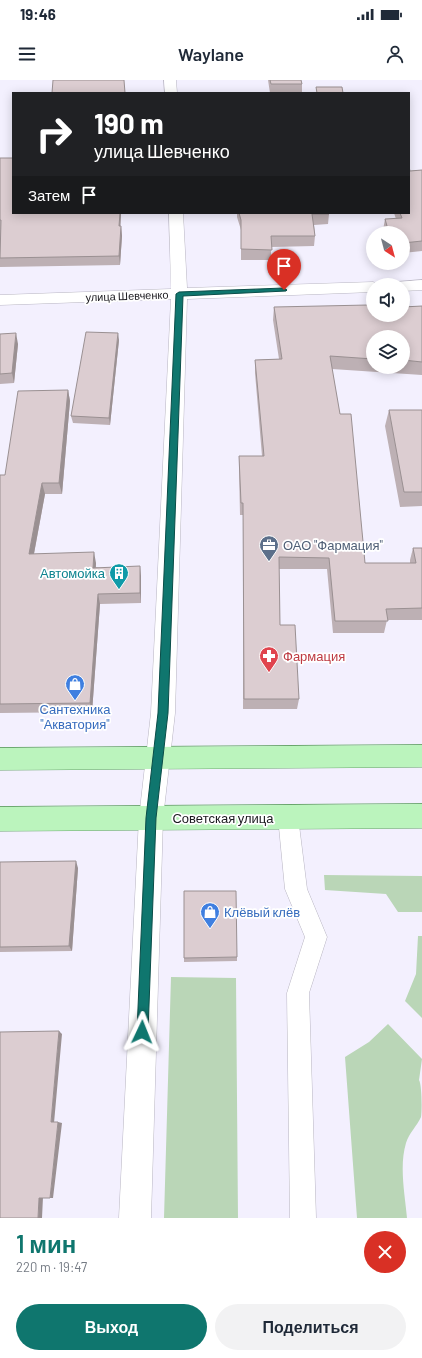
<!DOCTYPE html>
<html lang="ru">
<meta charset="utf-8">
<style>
body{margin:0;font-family:Barlow,sans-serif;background:#f2f2f3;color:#1f2937;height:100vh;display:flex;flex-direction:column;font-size:15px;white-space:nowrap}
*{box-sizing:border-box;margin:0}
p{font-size:13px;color:#747a83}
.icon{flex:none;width:22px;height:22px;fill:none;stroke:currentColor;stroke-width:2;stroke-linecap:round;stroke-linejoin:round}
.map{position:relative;height:1138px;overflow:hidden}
.drawer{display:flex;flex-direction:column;background:#fff;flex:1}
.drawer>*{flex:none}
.banner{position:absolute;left:12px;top:12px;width:398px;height:122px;border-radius:0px;box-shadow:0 2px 10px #0003;background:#202124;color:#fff;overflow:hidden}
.needle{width:26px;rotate:144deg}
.tools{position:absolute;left:366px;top:146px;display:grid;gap:8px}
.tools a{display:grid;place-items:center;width:44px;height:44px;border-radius:50%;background:#fff;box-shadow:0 2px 10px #0003;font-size:20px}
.pin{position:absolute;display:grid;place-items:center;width:34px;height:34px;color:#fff;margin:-41px -17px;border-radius:50% 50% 50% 0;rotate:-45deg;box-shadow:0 0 4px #0007}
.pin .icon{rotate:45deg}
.me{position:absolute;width:44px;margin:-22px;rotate:2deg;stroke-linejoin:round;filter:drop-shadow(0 0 3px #0008)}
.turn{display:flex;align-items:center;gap:14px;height:84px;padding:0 16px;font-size:18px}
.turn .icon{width:52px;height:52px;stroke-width:2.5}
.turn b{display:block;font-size:28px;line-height:34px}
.then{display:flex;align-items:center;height:38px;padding:0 16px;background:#0003;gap:8px;font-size:15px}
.round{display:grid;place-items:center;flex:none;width:42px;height:42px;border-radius:21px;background:#f2f2f3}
.headline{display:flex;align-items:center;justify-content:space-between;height:68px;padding:0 16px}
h1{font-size:24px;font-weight:600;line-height:30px;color:#0f766e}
.cta{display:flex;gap:8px;margin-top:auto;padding:8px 16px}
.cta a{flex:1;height:46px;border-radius:24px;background:#0f766e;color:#fff;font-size:16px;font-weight:600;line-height:46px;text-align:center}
.cta a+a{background:#f2f2f3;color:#1f2937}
.status{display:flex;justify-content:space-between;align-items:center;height:28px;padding:0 20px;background:#fff;direction:ltr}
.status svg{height:11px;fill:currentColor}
header{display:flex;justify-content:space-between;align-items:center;height:52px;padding:0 16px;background:#fff;font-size:18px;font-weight:600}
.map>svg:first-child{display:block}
.green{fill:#bad6b7}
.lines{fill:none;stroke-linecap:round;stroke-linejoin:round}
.service-casing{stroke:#b8b5c2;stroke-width:1}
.minor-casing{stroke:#b8b5c2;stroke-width:1}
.secondary-casing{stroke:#b8b5c2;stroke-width:1}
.primary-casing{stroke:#65a269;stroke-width:1}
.service{fill:#fff;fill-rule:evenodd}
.minor{fill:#fff;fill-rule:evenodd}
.secondary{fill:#fff;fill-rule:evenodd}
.primary{fill:#bbf4bd;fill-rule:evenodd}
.wall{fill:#bdb0b4;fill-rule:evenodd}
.shaded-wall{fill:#9a9092}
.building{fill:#dccdd1;stroke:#9a9092}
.route{fill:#0f766e;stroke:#0a4d48}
.labels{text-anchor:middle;stroke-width:3.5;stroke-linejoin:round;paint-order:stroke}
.far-street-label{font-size:11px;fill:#1a191e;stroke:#fff}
.service-label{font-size:13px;fill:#4e5e75;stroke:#fff;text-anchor:start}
.culture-label{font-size:13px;fill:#0d838f;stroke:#fff;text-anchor:end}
.health-label{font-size:13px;fill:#be3a42;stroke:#fff;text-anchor:start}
.shop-label{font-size:13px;fill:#366cbe;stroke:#fff}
.street-label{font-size:13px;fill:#1a191e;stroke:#fff}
</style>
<div class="status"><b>19:46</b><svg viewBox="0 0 49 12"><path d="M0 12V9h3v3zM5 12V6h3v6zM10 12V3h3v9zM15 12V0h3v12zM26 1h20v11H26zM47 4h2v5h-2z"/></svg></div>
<header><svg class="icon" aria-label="menu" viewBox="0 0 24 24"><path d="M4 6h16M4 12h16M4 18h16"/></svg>Waylane<svg class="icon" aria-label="person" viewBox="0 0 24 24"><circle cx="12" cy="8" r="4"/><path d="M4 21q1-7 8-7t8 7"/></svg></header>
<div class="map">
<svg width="422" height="1138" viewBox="0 0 422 1138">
<rect width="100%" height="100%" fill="#f3f0fe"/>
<path class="green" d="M324 795 422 796V832H398L386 814 325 810Z
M418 856H422V938L405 921 416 894Z
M171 897 236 898 238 1138H164Z
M388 944 422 979 419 1000C422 1005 422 1031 421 1037 417 1046 409 1053 406 1063 399 1086 405 1115 407 1138H357L345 977 369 962Z"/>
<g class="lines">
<g class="service-casing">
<path id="service" d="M288 727 295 730 298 737 307 809 327 857 309 913 316 1138H290L287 913 305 857 285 809 278 737 281 730Z"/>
</g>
<g class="minor-casing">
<path id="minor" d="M164 0H176L177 13H165Z
M169 133H183L187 208 373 202 380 205H373V212L187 219 175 633 170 677 166 685 158 688 150 685 146 677 151 633 171 219 0 225V215L171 209Z
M422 200V210L403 211V205H396L397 202Z"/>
</g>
<g class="secondary-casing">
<path id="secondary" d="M158 666 166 669 170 677 163 738 151 1138H119L139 738 146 677 150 669Z"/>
</g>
<g class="primary-casing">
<path id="primary" d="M422 665V687L0 690V668Z
M422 724V748L0 751V727Z"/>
</g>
<use href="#service" class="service"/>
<use href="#minor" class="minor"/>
<use href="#secondary" class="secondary"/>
<use href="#primary" class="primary"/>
</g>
<path class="wall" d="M268 0H301L302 4V13H270Z
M0 78 121 133 120 146H121L122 156 120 185 0 187Z
M422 90V171L403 173V153H384L383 150 385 139H396L394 133H409L410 91Z
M237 133H329V134L328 144 314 145 315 156 314 166 271 167V180H241V150L237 137Z
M422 226V295L332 289 365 483H410V480L413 468H422V540H387L384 553H333L327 489H279L280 545 299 619 297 629H243V435H240L239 389V376H262L255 293V280L279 279 273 240 274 227 369 228ZM373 257H403V287H373Z
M0 254 18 264 14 303 0 304Z
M119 260 110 345 73 343 71 336Z
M68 310 70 321 62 414H45L34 474 96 483V487L141 496V523L100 524 92 632 0 633V395H5Z
M389 330H422V426L400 427 385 346Z
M0 782 78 788 72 871 0 872Z
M237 877V881L184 882V878Z"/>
<path class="shaded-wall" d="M120 133H121L120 156 119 146Z
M121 146 122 156 120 185 119 176Z
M16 253 18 264 14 303 12 293Z
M118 253 119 260 110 345 109 338Z
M68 310 70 321 62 414 59 403Z
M42 403 45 414 32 484 29 474Z
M94 472 96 483 95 498 93 488Z
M140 486 141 496V523L140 513Z
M98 514 100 524 92 632 90 623Z
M76 781 78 788 72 871 69 866Z
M59 951 62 954 54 1043 51 1042Z
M58 1042 62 1043 53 1118H50Z
M43 1117 42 1138H38L39 1118Z"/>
<path class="building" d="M53 0H124L125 13H52Z
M270 0H301L302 4H271Z
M316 7H342L343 13H317Z
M0 78H13V133H120L119 146H121L119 176 0 178 1 140H0Z
M409 87 410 91 422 90V161L403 163V153H389L385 139 402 138 400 133H409Z
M239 133H329V134H312L315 156H271L272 170 241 169V140Z
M368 225 369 228H373V235H403V227L422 226V282L403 280V257H373V279L330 276 340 334H351L365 483H416L413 468H422V528L386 529 388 541H335L329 478 279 477 280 545H295L299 619H244L243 423H241L239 376H264L255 280 282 279 274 227Z
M86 252 118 253 109 338 71 336Z
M16 253 12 293 0 294V254Z
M68 310 59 403H42L29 474 94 472 93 488 140 486V513L98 514 90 623 0 624V395H5L18 311Z
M389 330H422V412H404Z
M76 781 69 866 0 867V782Z
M184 811H236L237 877 184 878Z
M59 951 51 1042H58L50 1118H39L38 1138H0V952Z"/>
<path class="route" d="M284 208 287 210 286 211 183 216 168 633 156 738 148 952 147 956 142 958 138 956 137 952 146 738 158 633 176 214 179 212Z"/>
<defs>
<g id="office-pin" transform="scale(1)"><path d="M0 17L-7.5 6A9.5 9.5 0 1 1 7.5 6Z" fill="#5c6f8a" stroke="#fff"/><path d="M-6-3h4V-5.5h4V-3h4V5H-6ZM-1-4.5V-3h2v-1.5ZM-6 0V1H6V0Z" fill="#fff"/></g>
<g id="building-pin" transform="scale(1)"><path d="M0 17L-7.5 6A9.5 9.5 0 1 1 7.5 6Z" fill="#0f9aa8" stroke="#fff"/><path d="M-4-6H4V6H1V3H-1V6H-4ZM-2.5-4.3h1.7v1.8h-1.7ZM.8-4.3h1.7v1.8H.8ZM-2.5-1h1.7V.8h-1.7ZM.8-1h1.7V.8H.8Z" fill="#fff"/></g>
<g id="pharmacy-pin" transform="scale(1)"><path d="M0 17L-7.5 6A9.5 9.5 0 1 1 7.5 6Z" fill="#e0444e" stroke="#fff"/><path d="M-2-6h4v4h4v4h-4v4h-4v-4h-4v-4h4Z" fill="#fff"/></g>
<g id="shop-pin" transform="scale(1)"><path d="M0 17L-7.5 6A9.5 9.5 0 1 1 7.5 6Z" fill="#3f7fe0" stroke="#fff"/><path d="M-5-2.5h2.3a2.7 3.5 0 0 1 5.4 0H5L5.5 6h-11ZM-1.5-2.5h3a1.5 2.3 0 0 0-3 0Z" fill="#fff"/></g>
</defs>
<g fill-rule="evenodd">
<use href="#office-pin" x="269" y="465"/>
<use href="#building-pin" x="119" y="493"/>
<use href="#pharmacy-pin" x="269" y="576"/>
<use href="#shop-pin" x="75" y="604"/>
<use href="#shop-pin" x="210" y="832"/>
</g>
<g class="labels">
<g class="far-street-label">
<text transform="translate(127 216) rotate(-2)" y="4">улица Шевченко</text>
</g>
<g class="service-label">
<text x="283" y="470">ОАО "Фармация"</text>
</g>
<g class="culture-label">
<text x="105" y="498">Автомойка</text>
</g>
<g class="health-label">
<text x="283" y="581">Фармация</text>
</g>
<g class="shop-label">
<text x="75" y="634">Сантехника<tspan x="75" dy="15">"Акватория"</tspan></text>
<text x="224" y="837" text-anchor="start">Клёвый клёв</text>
</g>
<g class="street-label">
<text x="223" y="743">Советская улица</text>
</g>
</g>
</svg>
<div class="tools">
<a><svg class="needle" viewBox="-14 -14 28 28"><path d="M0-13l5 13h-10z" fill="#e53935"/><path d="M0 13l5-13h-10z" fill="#747a83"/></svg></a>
<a><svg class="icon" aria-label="sound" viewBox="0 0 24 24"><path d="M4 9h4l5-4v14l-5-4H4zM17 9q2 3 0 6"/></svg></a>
<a><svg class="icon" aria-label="layers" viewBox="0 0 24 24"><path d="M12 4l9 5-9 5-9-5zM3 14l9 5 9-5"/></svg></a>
</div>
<div class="pin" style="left:284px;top:210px;background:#d93025"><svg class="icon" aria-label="arrive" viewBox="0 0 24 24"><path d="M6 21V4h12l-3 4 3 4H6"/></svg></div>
<svg class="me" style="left:142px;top:952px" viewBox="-20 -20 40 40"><path d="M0-17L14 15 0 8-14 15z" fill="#0f766e" stroke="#fff" stroke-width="4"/></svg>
<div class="banner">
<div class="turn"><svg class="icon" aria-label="right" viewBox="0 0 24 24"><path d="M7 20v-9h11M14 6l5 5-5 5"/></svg><div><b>190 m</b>улица Шевченко</div></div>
<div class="then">Затем<svg class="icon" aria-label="arrive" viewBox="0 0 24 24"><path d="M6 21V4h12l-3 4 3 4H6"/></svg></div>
</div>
</div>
<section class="drawer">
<div class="headline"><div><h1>1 мин</h1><p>220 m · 19:47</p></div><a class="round" style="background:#d93025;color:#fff"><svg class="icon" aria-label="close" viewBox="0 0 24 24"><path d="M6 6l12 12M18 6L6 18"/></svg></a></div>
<div class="cta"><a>Выход</a><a>Поделиться</a></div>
</section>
